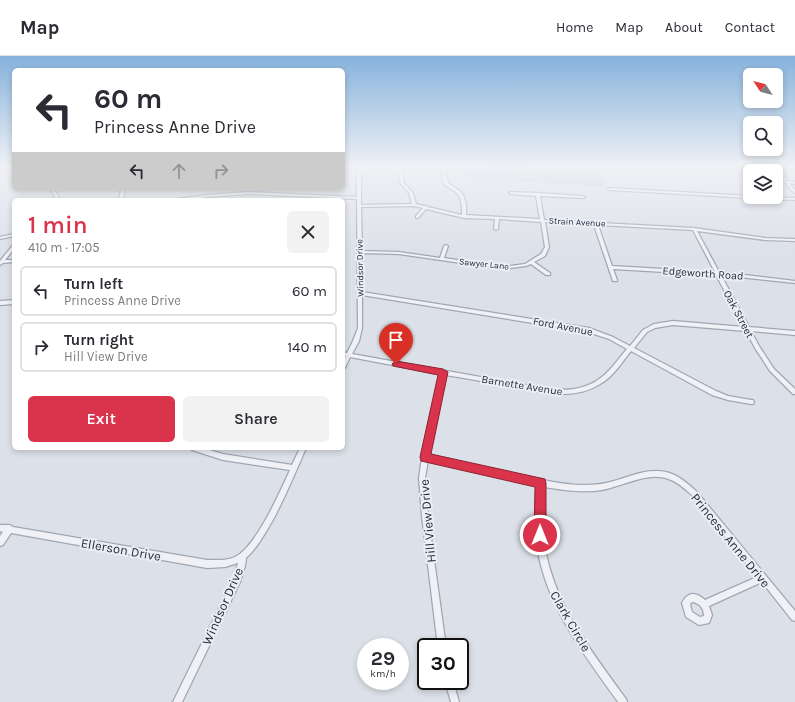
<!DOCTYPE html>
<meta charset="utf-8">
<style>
body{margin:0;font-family:Karla,sans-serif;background:#f2f2f3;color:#2b2b33;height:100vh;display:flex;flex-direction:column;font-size:15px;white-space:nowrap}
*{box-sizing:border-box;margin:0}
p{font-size:13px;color:#7c7c81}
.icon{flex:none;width:22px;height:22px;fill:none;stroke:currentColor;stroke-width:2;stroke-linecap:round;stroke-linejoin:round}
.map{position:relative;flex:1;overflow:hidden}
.panel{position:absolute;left:12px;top:142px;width:333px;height:252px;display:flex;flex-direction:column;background:#fff;border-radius:6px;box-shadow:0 2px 6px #0003}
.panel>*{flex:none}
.top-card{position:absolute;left:12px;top:12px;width:333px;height:122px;border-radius:6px;box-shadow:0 2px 6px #0003;background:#fff;color:#2b2b33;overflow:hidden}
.needle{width:26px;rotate:306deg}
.tools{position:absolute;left:743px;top:12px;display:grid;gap:8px}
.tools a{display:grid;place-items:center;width:40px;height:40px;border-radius:6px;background:#fff;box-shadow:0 2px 6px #0003;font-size:20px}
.speed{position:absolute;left:357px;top:582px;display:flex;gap:8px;font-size:20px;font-weight:700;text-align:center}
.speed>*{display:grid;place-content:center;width:52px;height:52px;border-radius:50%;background:#fff;box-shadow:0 2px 6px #0003;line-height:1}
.speed small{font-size:10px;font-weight:400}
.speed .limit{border:2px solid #111;border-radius:6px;background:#fff;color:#111}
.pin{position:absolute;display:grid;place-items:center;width:34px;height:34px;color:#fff;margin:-41px -17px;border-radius:50% 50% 50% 0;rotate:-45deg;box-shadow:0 0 4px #0007}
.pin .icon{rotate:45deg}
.me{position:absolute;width:44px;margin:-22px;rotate:0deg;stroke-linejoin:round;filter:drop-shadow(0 0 3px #0008)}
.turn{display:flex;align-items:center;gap:14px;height:84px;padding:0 16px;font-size:18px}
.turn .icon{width:52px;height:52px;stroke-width:2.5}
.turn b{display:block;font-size:28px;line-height:34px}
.lanes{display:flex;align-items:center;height:38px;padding:0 16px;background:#0003;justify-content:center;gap:20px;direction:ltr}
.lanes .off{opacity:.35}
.round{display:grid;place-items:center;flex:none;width:42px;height:42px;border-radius:6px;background:#f2f2f3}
.overview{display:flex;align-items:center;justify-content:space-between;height:68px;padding:0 16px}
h1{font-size:24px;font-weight:600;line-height:30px;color:#d9344b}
.button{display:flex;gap:8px;margin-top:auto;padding:8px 16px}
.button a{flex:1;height:46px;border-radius:6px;background:#d9344b;color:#fff;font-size:16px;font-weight:600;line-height:46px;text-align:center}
.button a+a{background:#f2f2f3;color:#2b2b33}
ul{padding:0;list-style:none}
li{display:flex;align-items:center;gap:12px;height:50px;margin:0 8px 6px;padding:0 8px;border:2px solid #e1e1e2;border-radius:6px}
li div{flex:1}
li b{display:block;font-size:15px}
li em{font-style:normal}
header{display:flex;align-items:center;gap:24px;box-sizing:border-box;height:56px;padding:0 20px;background:#fff;border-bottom:1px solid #e1e1e2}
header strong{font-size:19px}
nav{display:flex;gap:22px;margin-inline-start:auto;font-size:14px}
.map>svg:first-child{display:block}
.built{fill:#cacfda}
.building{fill:#b3b9c5}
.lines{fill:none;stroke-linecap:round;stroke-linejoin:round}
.minor-casing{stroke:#a1a7b2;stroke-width:2.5}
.minor{fill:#eff1f6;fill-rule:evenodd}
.route{fill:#d9344b;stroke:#8d2231}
.labels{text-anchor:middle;stroke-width:4;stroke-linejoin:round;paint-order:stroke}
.far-street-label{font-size:9px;fill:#252e3f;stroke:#ebeff5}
.street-label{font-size:11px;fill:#252e3f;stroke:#ebeff5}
.near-street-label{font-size:13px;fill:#252e3f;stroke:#ebeff5}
</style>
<header>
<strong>Map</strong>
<nav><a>Home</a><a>Map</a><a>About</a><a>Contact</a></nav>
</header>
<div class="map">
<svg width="795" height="646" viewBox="0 0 795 646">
<rect width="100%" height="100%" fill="#dce0e8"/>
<path class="built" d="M465 110H596L605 131 465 122Z"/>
<path class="building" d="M490 110H528V111L499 117Z"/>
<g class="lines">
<g class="minor-casing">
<path id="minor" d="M357 110H361V149L412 148 409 137 400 127 398 110H402L404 127 413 137 416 148 424 150H426L428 151 462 159C462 149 462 140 453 134 450 132 447 131 445 129 441 124 442 116 442 110H446V119L448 127 460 135 464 141 466 148V159L540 163 536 140 511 138 509 137 510 136 538 137 583 140 585 141 584 142 540 140 544 164 694 172 765 182 795 183V185L765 184 697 175 719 216 795 225V227L721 219 749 271 795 275V279L751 275 759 290 774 313 795 333V338H793L770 315 755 292 746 275 673 269 655 272 647 276 634 292 716 335 728 340 751 344H753L754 346 753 348H751L728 344 712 339 631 295C622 306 613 321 600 328 572 346 538 335 508 330 487 326 466 322 445 319L429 399C460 406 492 414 524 420 543 424 563 429 584 429 594 429 604 428 614 425 628 421 643 414 658 415 674 415 686 426 697 436L795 555V565L792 564 762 526 709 550 712 559 709 567 699 569 686 561 682 547C688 535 696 536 705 544L757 521 693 440C686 434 679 427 671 424 649 414 624 430 602 434 583 437 563 434 544 431 543 451 541 472 545 492 555 550 592 596 626 643L627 646H618C584 598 546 550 537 490 534 470 536 450 538 429L428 404 425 422 428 460 446 591H438L422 460 419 422 422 401 440 318 350 301 345 312 343 313V306L346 300H343V296L347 297 353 285 358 272 357 143 249 138 207 141 185 144H174L176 143 207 139 249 136 357 141ZM414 150 423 152 416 160V162H418L426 153 464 162 495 163 494 173 496 174 498 173 499 163 541 166 545 191 541 198 525 208 503 211 444 202 448 190 446 189 444 190 440 202 399 196 362 195 361 151ZM545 166 594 169 613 225H617V224L613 213 716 219 744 271 673 265 654 268 643 274 630 290 613 281 589 272 362 236V197L399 198 503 213 526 210 531 208 546 219H550V217L534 206 545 200 549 191ZM598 169 693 174 715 216 612 210ZM362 239 588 276 609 283 627 293C619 302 611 314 602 321 586 334 567 335 548 333L352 298 359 285 362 272ZM692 546C700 547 704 553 704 560L700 561 692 556 690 548Z
M711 110 775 111 787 125 795 126V128L789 127 795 134V137H794L776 116V115L774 114 713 111Z
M49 132H53L58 139 59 144H55L54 139Z
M121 132H125L123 144H119Z
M609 132 750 140V141H752L750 142 610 134 608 133Z
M752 141 795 142V144L754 142Z
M14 178V180L0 183V181Z
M13 189H14V193L5 204H14V206L3 207 0 209V205Z
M14 244V248L0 249V245Z
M191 392H203L223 398 292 409 300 392H306C296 415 286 439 274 462 266 476 258 491 246 502L245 510 240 526 182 646H173L234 522 238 507 225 511 207 512 11 477 3 489 0 490V480L3 476 0 475V469H10L13 471 207 504C216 504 227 505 235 501 256 491 280 436 290 414L223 404 192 394Z
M445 625H453L459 646H451Z"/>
</g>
<use href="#minor" class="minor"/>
</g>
<linearGradient id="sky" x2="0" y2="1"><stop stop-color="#86b2dc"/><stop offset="0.55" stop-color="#eff1f5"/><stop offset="1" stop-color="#eff1f5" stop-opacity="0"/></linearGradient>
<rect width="795" height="200" fill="url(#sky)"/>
<path class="route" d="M396 305 443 313 448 316 431 398 545 423 546 427V479L544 483 540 485 536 483 534 479 535 431 421 405 420 401 438 319 393 310 392 308Z"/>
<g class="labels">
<g class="far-street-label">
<text transform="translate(577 166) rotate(3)" y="3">Strain Avenue</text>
<text transform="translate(484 208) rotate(6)" y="3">Sawyer Lane</text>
<text transform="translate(360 212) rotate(-91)" y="3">Windsor Drive</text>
</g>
<g class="street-label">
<text transform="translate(703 217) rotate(4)" y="4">Edgeworth Road</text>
<text transform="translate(739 258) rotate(62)" y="4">Oak Street</text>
<text transform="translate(563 270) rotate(11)" y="4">Ford Avenue</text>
<text transform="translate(522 329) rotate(9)" y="4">Barnette Avenue</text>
</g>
<g class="near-street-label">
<text transform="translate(427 465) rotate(-95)" y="5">Hill View Drive</text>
<text transform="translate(731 484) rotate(51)" y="5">Princess Anne Drive</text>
<text transform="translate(121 493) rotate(10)" y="5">Ellerson Drive</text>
<text transform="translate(222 550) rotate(-66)" y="5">Windsor Drive</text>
<text transform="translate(571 565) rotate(60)" y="5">Clark Circle</text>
</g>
</g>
</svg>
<div class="tools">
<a><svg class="needle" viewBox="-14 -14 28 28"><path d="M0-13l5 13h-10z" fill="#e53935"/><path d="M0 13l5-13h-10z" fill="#7c7c81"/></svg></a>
<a><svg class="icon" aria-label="search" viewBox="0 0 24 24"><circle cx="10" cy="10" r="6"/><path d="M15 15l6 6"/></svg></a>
<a><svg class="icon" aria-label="layers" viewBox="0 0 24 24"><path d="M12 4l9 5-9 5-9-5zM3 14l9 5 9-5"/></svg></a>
</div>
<div class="speed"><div>29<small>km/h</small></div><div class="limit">30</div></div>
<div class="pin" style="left:396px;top:308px;background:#d93025"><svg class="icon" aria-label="arrive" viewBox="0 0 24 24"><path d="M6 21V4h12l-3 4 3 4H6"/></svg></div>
<svg class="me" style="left:540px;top:479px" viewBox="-20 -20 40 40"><circle r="17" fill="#d9344b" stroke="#fff" stroke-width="3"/><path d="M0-11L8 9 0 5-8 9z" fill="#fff"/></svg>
<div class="top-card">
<div class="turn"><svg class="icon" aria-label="left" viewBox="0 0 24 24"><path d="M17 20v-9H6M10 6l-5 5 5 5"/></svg><div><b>60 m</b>Princess Anne Drive</div></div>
<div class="lanes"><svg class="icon" aria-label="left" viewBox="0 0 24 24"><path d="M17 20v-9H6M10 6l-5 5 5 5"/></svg><svg class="icon off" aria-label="ahead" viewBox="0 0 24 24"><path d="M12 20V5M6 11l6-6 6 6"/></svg><svg class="icon off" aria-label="right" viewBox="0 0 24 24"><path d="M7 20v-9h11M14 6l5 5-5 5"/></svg></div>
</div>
<section class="panel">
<div class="overview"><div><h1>1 min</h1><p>410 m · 17:05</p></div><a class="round"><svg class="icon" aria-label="close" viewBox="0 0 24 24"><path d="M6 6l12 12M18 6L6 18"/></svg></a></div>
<ul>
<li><svg class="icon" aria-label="left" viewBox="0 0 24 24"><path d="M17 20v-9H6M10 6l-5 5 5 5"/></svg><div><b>Turn left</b><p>Princess Anne Drive</p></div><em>60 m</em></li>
<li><svg class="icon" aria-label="right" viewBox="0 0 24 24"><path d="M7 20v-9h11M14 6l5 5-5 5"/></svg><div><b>Turn right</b><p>Hill View Drive</p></div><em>140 m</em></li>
</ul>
<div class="button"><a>Exit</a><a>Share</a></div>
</section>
</div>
